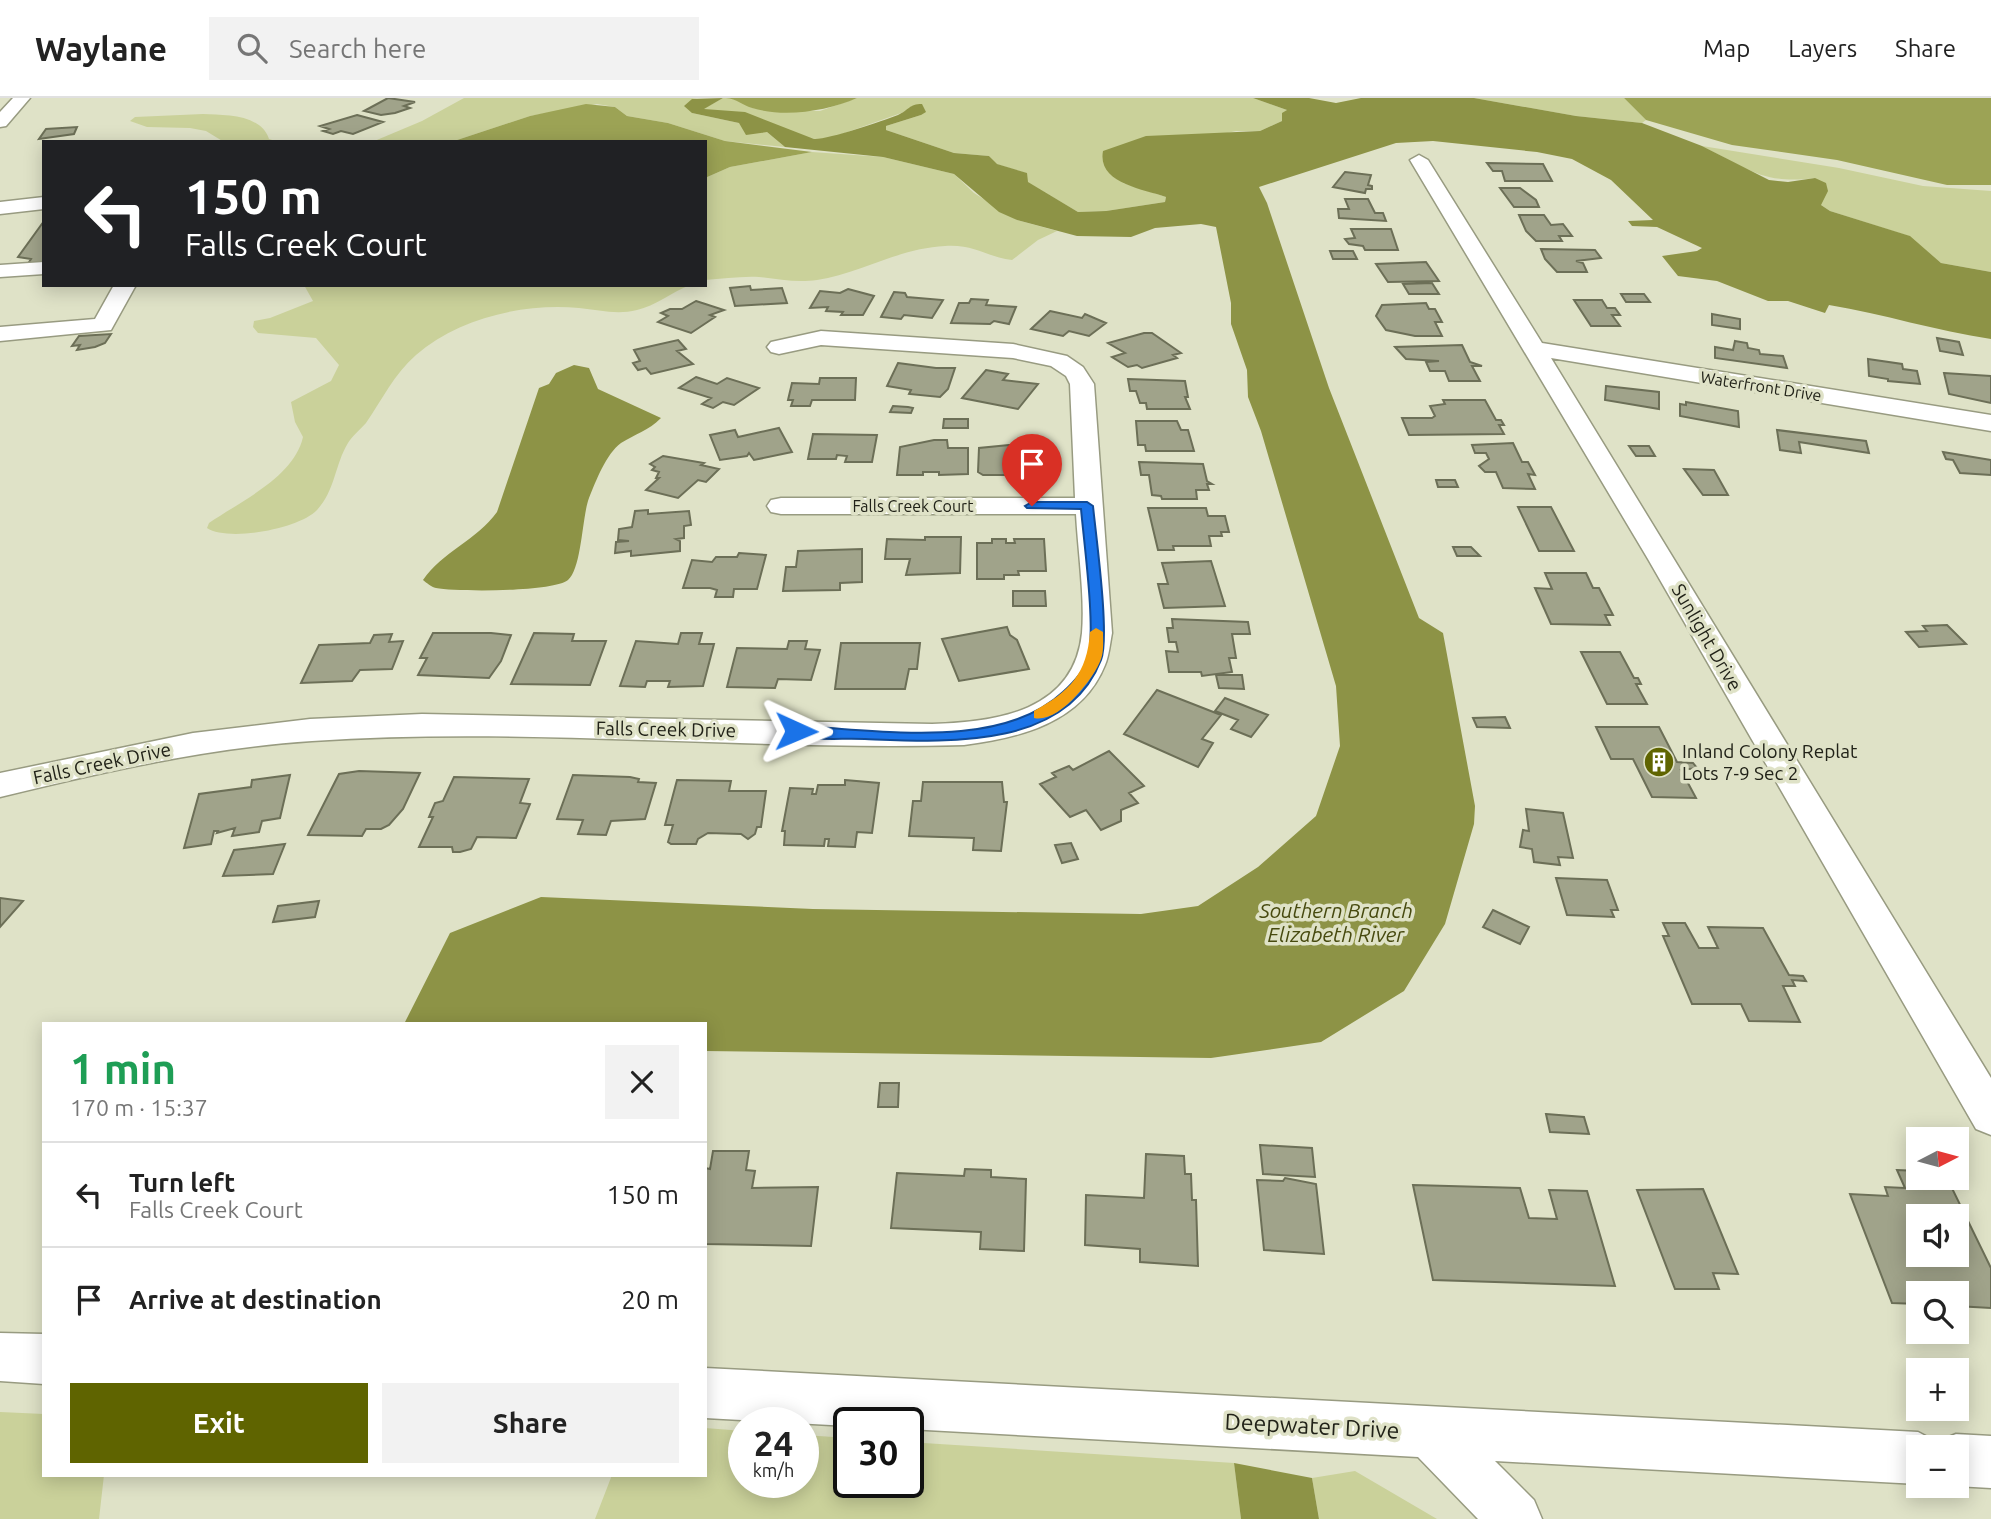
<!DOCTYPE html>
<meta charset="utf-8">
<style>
body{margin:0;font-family:Ubuntu,sans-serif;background:#f2f2f2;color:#222;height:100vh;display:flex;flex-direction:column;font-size:26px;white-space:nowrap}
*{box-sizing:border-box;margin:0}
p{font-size:23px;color:#767676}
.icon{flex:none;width:38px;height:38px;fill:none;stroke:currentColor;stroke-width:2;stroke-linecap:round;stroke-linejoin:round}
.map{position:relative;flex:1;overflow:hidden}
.details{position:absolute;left:42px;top:924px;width:665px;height:455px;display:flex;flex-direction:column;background:#fff;border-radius:0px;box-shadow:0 4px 18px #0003}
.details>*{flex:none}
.guide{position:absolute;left:42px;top:42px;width:665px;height:147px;border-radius:0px;box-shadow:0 4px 18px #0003;background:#202124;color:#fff;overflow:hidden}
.needle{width:46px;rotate:84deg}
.fabs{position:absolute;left:1906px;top:1029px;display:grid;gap:14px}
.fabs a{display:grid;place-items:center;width:63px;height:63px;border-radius:0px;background:#fff;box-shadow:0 4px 18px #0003;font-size:35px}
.speed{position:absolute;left:728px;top:1309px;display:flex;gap:14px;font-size:35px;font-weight:700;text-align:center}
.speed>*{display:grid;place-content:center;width:91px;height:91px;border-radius:50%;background:#fff;box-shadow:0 4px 18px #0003;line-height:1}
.speed small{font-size:18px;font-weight:400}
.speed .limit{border:4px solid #111;border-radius:10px;background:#fff;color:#111}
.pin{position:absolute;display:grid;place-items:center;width:60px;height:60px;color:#fff;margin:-72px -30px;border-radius:50% 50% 50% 0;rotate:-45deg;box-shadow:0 0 7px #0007}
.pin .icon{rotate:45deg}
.me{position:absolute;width:77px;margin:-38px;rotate:91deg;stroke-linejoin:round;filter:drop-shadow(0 0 5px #0008)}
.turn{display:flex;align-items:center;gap:24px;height:147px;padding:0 28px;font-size:32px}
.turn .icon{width:91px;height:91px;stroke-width:2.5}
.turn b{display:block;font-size:49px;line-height:60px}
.round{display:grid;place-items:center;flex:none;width:74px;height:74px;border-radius:0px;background:#f2f2f2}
.head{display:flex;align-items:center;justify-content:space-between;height:119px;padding:0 28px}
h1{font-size:42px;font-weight:700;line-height:52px;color:#1e9e55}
.primary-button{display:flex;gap:14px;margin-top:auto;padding:14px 28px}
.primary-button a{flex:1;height:80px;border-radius:0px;background:#5f6400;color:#fff;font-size:28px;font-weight:700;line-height:80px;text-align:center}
.primary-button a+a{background:#f2f2f2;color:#222}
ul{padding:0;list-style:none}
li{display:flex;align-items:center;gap:21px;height:105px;padding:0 28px;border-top:2px solid #e0e0e0}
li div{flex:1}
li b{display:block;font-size:26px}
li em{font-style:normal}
header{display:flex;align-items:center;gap:42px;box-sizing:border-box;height:98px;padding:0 35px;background:#fff;border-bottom:2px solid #e0e0e0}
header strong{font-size:33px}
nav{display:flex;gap:38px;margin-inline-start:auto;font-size:24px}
.search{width:490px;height:63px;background:#f2f2f2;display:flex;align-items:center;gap:18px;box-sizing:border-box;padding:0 24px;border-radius:0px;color:#767676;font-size:26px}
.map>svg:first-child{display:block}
.green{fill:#cad19a}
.forest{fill:#9ca355}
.water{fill:#8d9346}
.building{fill:#a0a38a;stroke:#6c6f57;stroke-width:2;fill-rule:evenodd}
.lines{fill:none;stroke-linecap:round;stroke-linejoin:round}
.minor-casing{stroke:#989b81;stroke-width:3}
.minor{fill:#fff;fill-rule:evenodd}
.route{fill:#1a73e8;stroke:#114b97;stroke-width:2}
.slow{fill:#f59e0b}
.labels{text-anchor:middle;stroke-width:7;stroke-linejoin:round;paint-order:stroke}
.far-street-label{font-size:16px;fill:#212218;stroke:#dfe2c7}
.street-label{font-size:19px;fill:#212218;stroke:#dfe2c7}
.poi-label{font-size:19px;fill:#212218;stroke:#dfe2c7;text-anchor:start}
.water-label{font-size:21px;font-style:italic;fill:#474a0f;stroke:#dfe2c7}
.near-street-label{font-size:23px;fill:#212218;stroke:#dfe2c7}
</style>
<header>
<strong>Waylane</strong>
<div class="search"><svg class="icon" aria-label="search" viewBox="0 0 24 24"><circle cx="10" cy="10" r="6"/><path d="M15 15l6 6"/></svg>Search here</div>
<nav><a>Map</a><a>Layers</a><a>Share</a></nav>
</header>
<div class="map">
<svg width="1991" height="1421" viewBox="0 0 1991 1421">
<rect width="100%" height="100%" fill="#dfe2c7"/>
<path class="green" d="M464 0H697L692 1V15L739 25 756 34H767L785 49 725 43 668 25 627 18 615 9 597 6 530 18 451 44H372L422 23Z
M723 0H734L752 10 784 13H820L857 0H1253L1287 12 1282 23 1260 33H1236L1218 37 1123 85 1166 99 1165 104 1106 113 1078 114 1027 84 1026 75 996 66 989 58 954 55 886 32V28L921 17 904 14 825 42 814 41 703 11Z
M1474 0H1624L1646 22 1642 25 1576 18Z
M203 16C225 17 261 16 269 41L279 44H224L206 33 190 30 147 29 130 23 135 19Z
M1702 48 1839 70 1923 88 1991 93V174L1941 165 1909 138 1830 113 1821 107 1815 80C1763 87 1747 70 1702 48Z
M812 54 883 59 954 76 974 95 1017 122 1057 133 1038 142 1012 162C986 159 975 146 945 148 900 150 861 175 817 182 796 185 779 181 759 179 741 178 723 181 705 182V80L730 69Z
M304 187H690C672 194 655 208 637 212 617 217 599 212 579 210 523 205 459 220 416 257 394 276 382 302 366 325 360 332 352 338 348 345 335 366 335 393 317 412 299 431 228 444 207 430L209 425C241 403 294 379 303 339L295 324 291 304 331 283 339 267 316 240 258 235 253 229 254 223 270 220 313 203Z
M0 1314 44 1316V1377H104L99 1421H0Z
M705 1330 744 1333V1384H803V1337L849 1340V1384H908V1344L1234 1365 1241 1421H595L612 1377H705Z
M1355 1373 1437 1421H1319L1312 1380Z"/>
<path class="forest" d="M726 0H857C827 13 785 20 752 10 742 7 737 1 726 0Z
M1624 0H1991V87H1947L1837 62 1732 47 1646 22Z
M586 6 615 9 627 18 668 25 725 43 812 54 730 69 705 80V44H451L530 18Z"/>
<path class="water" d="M723 0 704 11 745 14 814 41C827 42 882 23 898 17 909 12 909 6 922 6L926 14 921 17 886 28V32L954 55 989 58 997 66 1027 75 1028 84 1078 114 1106 113 1165 104 1166 99C1142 91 1097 85 1103 53L1146 38 1260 33 1282 23V15L1287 12 1253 0H1309L1336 5 1361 0H1474L1576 18 1642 25 1702 48 1769 82 1788 84 1815 80 1826 85 1828 93 1821 107 1830 113 1910 138 1941 165 1991 174V241C1936 233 1884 216 1829 207L1825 215 1788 203H1768L1717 183 1678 178 1662 158 1697 153 1702 150 1657 129 1632 128 1628 123 1653 122 1611 82 1572 61 1537 54 1433 43 1396 45 1259 89 1267 105 1329 290 1419 520 1443 535 1475 708 1474 726 1445 826 1404 893 1321 944 1211 960 705 953V926H404L450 835 541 799 813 811 1141 816 1198 808 1258 769 1316 718 1340 648 1336 588 1261 333 1248 299 1247 272 1231 226V205L1216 129 1201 126 1155 130 1131 139 1077 138 1017 122 999 114 954 76 883 59 785 49 767 34 746 37 739 25 692 15 684 8 692 1Z
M574 267 589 270 598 291 661 320C648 333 635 336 621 345 606 356 596 383 589 400 582 418 582 470 568 482 554 494 457 494 436 490 431 489 427 485 423 482 442 454 477 442 497 414L539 290 549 286 556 275Z
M1234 1365 1312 1380 1319 1421H1241Z"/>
<path class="building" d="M388 0 415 4 404 8 410 10 395 15 381 17 364 13Z
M357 17 383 24 353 36 341 33 333 36 323 33 329 31 320 28Z
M77 29 74 36 39 41 46 31Z
M1487 65 1543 66 1552 83H1505L1502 73H1493Z
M1345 74 1371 77 1368 87 1372 88V91H1366L1365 95 1333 89Z
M1500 90H1520L1536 102 1539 109H1514Z
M1345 101H1368L1375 115H1383L1386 123 1339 120 1338 111H1349Z
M1519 117H1544L1551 127 1563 126 1572 138H1559L1562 143H1536L1526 133Z
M44 123V167L26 169 31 161 18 159Z
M1351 131H1391L1398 152H1365L1363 148 1349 146 1345 141 1355 140Z
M1541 151 1595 152 1601 160 1576 163 1583 165 1587 174H1557L1545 161Z
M1330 153H1353L1357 161H1333Z
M1426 164 1439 183 1388 184 1376 166Z
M1432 185 1439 196H1409L1403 186Z
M750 188 751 192 782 190 787 205 735 208 730 190Z
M848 191 874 198 863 217H841L843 214 826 213 828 209 810 210 820 193 840 195Z
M894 194 905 195 907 199 943 202 932 220 904 217 901 221 881 219Z
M1621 196H1644L1650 204H1626Z
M971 201 988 202 986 207 1016 209 1009 226 994 223 990 226 951 225 959 205H969Z
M1574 202H1602L1607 210H1615L1620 217H1612L1620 228H1591Z
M696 203 724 212 710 217 715 219 691 235 658 224 668 218 661 215 670 211H682Z
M1426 205 1429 211H1435L1442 224H1435L1442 238H1415L1386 232 1376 218 1382 207Z
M1050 213 1082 220 1085 216 1106 225 1089 238 1069 233 1063 238 1031 231Z
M1712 216 1740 221V231L1712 227Z
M1144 235H1152L1181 255 1173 257 1177 260 1142 270 1137 267 1128 269 1112 259 1125 255 1108 245Z
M111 236 105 245 95 249 77 252 80 247 72 248 79 238Z
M1937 240 1959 244 1963 257 1940 253Z
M678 242 686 251 677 253 693 266 651 276 646 270 638 272 633 265 640 263 634 252Z
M1735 243 1747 245 1748 250 1759 252 1760 256 1783 258 1787 270 1715 260V249L1733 252Z
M1462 247 1470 264 1482 268H1472L1480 283H1449L1445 273H1430L1426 264 1439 263 1406 261 1395 249Z
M1868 261 1902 266 1903 271 1917 273 1920 286 1888 283V281L1869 278Z
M898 265 936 270H955L948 291 940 299 909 296 911 292 887 288Z
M986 272 1008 276 1003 282 1038 286 1018 311 962 300Z
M1944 275 1991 278V305L1949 296Z
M696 279 717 286 727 280 759 290 734 307 723 304 713 310 702 306 711 300 679 290Z
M820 280H856L855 302H812L810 308H791L793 302H788L792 285 819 286Z
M1128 281 1185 283 1188 299H1185L1190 311H1147L1146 305H1140L1136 293H1130Z
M1606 288 1659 294V311L1605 302Z
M1443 302H1485L1496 322H1501L1504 327H1499L1504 336 1409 337 1402 320H1432L1435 318 1430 308 1445 306Z
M1686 304 1738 313 1739 329 1680 318V306L1686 307Z
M893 308 908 309 913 310 911 315 890 314Z
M944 321H968V330H943Z
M1136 323H1177L1181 332H1188L1194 353H1146L1145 347H1138Z
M779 330 792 354 754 362 749 355 747 358 720 362 710 337 735 332 738 339Z
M1777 332 1866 343 1869 355 1799 344 1801 355 1780 352Z
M813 336 877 337 872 364H845L847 358 837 357 836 361H808Z
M934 342H947L948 350H968V376L939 377V374H923V377H897L900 349Z
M1513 345 1522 364H1528L1535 377 1528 376 1535 391 1503 390 1496 374H1485L1479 368 1489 361 1486 355H1475L1472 347Z
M1009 347 1040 348 1041 377H983L978 374 979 350Z
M1629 348H1649L1655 358H1636Z
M1943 354 1991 362V377L1960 375 1953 362 1946 361Z
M663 358 704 365 701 367 719 371 706 384 698 382 678 400 646 392 659 380H656L659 374 652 372 655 369 650 366Z
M1139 364 1203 366 1207 383 1212 386H1207L1209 392H1196L1197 401H1162L1161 398 1152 397 1149 377H1141Z
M1684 371 1714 372 1728 397H1703Z
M1436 382H1455L1458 389H1438Z
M1518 409H1551L1574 453H1539Z
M1148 410H1206L1208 418H1225L1229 434H1221L1222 438H1209L1211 448H1173L1174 452H1158Z
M648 412V416L689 413 691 427 684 428V440L676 441 680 443V453L631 458V453L615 455 616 444 629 443 618 442 619 431 632 429 635 413Z
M925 439H961L960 475 906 477 910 461H885L887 441 925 442Z
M992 441H1006V445H1015L1014 441H1044L1046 473H1018L1019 477H1004V481H977V445H992Z
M1453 449H1471L1480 458H1457Z
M862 451V484L840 485V492L783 493 786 469H796L798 453Z
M739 455 766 457 757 491H734L733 499H715L717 492 710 490H683L692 462 712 464 716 459H737Z
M1211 463 1225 508 1164 510 1158 486H1168L1162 465Z
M1545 475H1586L1593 490H1599L1613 517H1605L1610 527 1551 526 1535 490 1552 491Z
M1013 493H1045L1046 508H1013Z
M1172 521 1248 524 1250 536H1232L1236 560H1229L1232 574 1202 578 1201 574H1169L1166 553 1178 554 1176 544H1169L1167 530H1173Z
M1947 527 1966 546 1919 549 1906 534 1927 533 1923 528Z
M1007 529 1010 537 1017 542 1029 571 959 583 942 541Z
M433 535H491L511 537 501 563 489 580 418 577 427 560H420Z
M534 535 574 536 572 543H606L590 587 511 586Z
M681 535H702L699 546H714L703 588 668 589 670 583H647L645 589 620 588 636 543 678 546Z
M392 536 389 544 403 543 392 571 360 572 352 583 301 585 319 547 370 545 374 537Z
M789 543H807L805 551 820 552 811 582 778 581 775 590 727 589 737 550 787 551Z
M841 545H920L917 571H909L905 591H835Z
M1581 554H1620L1634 580H1638L1641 586H1636L1647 606H1607Z
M1216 577H1242L1244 591 1219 590Z
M1157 592 1221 617 1202 641 1213 645 1198 669 1124 636Z
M1225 600 1268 617 1251 639 1231 631 1238 622 1215 613Z
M1505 619 1510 630 1477 629 1473 620Z
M1596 629H1659L1677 664 1693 665 1697 670 1681 672 1696 700 1652 699 1633 661H1611Z
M1109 653 1144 688 1129 695 1138 705 1121 712V723L1101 732 1086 712 1070 719 1040 686 1056 679 1052 675 1069 668 1073 672Z
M359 673 420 675 403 711 389 727 381 731H366L362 738 308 737 339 676Z
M290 677 280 720 262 723 259 734 232 738 235 730 217 735 218 733H214L211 746 184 750 199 696 251 689 252 682Z
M573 677 630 679 639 681 638 684 656 685 645 721 611 723 606 737 578 736 583 722 557 721Z
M454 679 529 681 520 705 530 706 516 740 477 739 471 751 460 754H453L452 749H419L433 719H429L435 705 443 703Z
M677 682 731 683 729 693H766L761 729H757L755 736 748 741 741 736 708 735 698 741 696 746H671L668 744 673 727H665Z
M845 682 879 685 872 735 857 734 855 749 828 748 829 741H825L824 748 784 747 785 733H782L790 690 813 691 812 696H816L818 687H845Z
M923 684H1002L1004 704H1007L1001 753 973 752 974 740 909 738 913 703H921Z
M1526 711 1563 715 1573 760 1558 759 1560 767 1534 764 1532 751 1520 749 1523 732 1529 733Z
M1071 745 1078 761 1062 765 1055 747Z
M285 746 273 776 223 778 234 752Z
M1556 780 1607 782 1618 812H1611L1614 819 1567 817Z
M0 800 23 803 0 829Z
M319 803 315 819 273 824 278 808Z
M1493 812 1529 829 1520 846 1483 829Z
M1663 825H1685L1699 850H1718L1708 829 1763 830 1789 877 1803 878 1806 883 1792 882 1795 888H1783L1800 924 1749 923 1741 906H1692L1663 838H1669Z
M880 985H899L898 1009H878Z
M1546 1016 1584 1019 1589 1036 1550 1034Z
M1260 1047 1312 1050 1315 1079 1263 1076Z
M713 1053H749L746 1072 755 1073 752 1090 818 1089 811 1148 705 1146V1070L710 1071Z
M1146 1056 1184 1058 1185 1076H1191L1192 1102H1196L1198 1168 1140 1164V1151L1085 1147 1086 1097 1144 1100Z
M965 1071 991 1072V1079L1026 1081 1024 1153 980 1151 981 1134 891 1130 897 1075 964 1078Z
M1897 1072 1918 1073V1080H1947L1991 1170V1210L1956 1208V1195H1918V1206L1892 1205 1850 1096 1888 1098 1885 1089 1905 1090ZM1918 1118H1956V1157H1918Z
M1285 1080 1316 1086 1324 1156 1264 1152 1257 1082 1283 1083Z
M1413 1087 1520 1090 1529 1120 1557 1121 1549 1092 1587 1093 1615 1188 1433 1182Z
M1703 1091 1738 1176 1713 1175 1719 1191H1675L1637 1092Z"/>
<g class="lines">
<g class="minor-casing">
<path id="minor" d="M13 0H30L6 28 0 29V14Z
M1419 57 1428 62 1542 245 1991 317V333L1551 260 1991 980V1037L1976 1031 1648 461 1410 62Z
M44 99V111L0 116V104Z
M44 164V176L0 179V167Z
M114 187H136L111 232 0 243V229L95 221Z
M821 233 1013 246 1067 258 1083 269 1094 286 1112 535C1110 545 1109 558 1105 567 1082 625 1019 640 964 647 747 653 529 628 312 643 207 650 102 674 0 699V675L193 635 310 621 422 616 932 626C996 624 1074 614 1082 535 1085 499 1078 453 1076 416H781L771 414 767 408 771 402 781 400H1075L1070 286 1066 278 1051 268 1013 260 821 247 779 256 771 254 767 249 771 244Z
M0 1235 44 1236V1286L0 1283Z
M705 1270 1918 1334 1937 1344 1956 1336 1991 1338V1390L1956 1388V1349H1918V1386L1495 1363 1534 1402 1542 1421H1478L1418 1359 908 1331V1325H849V1328L705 1320Z"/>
</g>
<use href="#minor" class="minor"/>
</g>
<path class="route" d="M1032 404H1087L1093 408C1096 439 1110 538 1101 562 1066 653 943 644 865 641 841 640 813 643 790 637V630L796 628C876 631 999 654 1063 594 1073 585 1084 574 1088 560 1096 532 1084 445 1081 411L1027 410 1025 408Z"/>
<path class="slow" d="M1096 530 1103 534C1103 543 1104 553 1101 561 1094 581 1058 626 1034 620V613C1070 593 1087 576 1090 534Z"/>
<defs>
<g id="building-disc" transform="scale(1.575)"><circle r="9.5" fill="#5f6400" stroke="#dfe2c7"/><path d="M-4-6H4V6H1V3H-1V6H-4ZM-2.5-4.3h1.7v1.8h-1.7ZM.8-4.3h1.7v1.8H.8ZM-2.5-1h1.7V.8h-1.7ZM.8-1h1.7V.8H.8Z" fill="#fff"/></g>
</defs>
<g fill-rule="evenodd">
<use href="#building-disc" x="1659" y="664"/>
</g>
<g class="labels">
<g class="far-street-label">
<text transform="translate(1761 288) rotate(9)" y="6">Waterfront Drive</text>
<text x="913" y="414">Falls Creek Court</text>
</g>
<g class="street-label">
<text transform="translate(1707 539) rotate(60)" y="7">Sunlight Drive</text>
<text transform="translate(666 631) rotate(1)" y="7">Falls Creek Drive</text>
<text transform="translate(102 665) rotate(-12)" y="7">Falls Creek Drive</text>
</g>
<g class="poi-label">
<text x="1682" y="660">Inland Colony Replat<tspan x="1682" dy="22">Lots 7-9 Sec 2</tspan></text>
</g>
<g class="water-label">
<text x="1336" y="820">Southern Branch<tspan x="1336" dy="24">Elizabeth River</tspan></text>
</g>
<g class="near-street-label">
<text transform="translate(1312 1328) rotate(3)" y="8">Deepwater Drive</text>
</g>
</g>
</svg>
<div class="fabs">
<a><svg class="needle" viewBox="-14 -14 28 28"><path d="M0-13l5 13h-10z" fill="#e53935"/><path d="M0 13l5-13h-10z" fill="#767676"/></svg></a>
<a><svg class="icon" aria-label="sound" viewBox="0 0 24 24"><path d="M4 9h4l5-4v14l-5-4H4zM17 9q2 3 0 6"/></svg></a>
<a><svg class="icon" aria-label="search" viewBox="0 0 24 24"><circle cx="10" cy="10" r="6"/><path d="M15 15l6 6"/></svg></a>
<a>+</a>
<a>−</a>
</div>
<div class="speed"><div>24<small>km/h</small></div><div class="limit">30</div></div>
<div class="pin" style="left:1032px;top:408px;background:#d93025"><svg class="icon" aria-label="arrive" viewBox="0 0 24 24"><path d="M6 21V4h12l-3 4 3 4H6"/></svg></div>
<svg class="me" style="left:796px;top:633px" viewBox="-20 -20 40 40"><path d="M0-17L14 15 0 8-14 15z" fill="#1a73e8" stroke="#fff" stroke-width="4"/></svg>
<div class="guide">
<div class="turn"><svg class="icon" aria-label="left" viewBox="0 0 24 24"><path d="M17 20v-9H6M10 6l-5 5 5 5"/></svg><div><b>150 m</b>Falls Creek Court</div></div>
</div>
<section class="details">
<div class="head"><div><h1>1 min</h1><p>170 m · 15:37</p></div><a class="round"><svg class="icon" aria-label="close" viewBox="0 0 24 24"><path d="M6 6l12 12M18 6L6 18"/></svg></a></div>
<ul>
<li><svg class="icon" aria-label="left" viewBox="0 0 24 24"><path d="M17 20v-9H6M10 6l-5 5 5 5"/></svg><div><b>Turn left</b><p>Falls Creek Court</p></div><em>150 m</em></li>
<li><svg class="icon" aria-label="arrive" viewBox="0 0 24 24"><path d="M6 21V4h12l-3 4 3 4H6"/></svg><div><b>Arrive at destination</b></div><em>20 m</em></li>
</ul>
<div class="primary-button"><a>Exit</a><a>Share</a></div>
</section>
</div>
